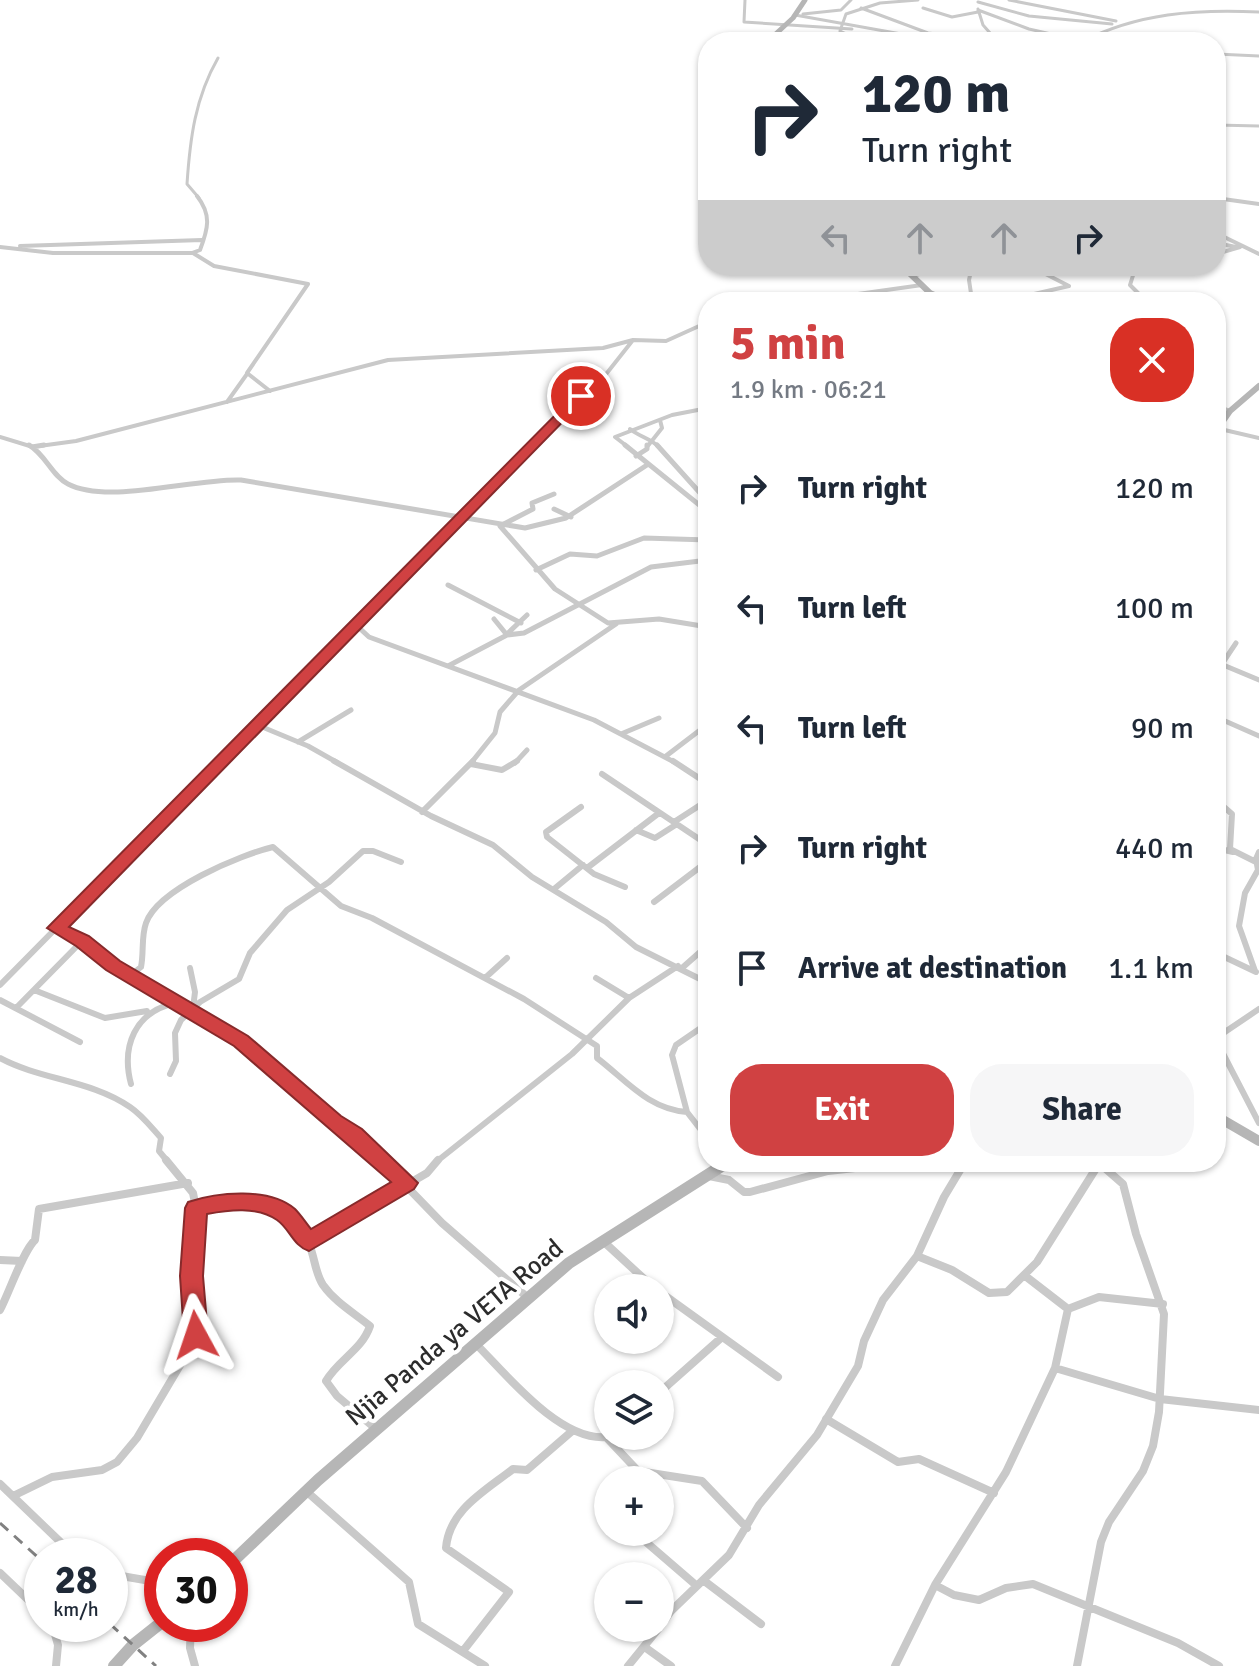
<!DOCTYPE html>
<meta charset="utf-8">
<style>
body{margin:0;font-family:Signika,sans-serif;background:#f6f6f7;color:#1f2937;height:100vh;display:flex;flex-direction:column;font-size:30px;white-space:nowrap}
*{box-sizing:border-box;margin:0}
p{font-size:26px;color:#747a83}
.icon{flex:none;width:44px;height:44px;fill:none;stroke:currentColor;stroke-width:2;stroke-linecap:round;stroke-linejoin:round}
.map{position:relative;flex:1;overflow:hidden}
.drawer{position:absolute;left:698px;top:292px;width:528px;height:880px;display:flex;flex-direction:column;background:#fff;border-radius:32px;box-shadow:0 2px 6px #0004}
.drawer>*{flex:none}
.guide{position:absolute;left:698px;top:32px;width:528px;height:244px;border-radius:32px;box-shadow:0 2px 6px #0004;background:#fff;color:#1f2937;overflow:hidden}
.tools{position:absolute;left:594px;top:1274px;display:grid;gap:16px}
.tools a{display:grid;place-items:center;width:80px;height:80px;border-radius:50%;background:#fff;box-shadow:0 2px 6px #0004;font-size:40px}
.speed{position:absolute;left:24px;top:1538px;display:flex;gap:16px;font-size:40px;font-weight:700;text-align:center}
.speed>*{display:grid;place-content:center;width:104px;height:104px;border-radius:50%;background:#fff;box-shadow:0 2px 6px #0004;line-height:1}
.speed small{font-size:20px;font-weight:400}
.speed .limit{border:12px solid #d22;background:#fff;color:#111}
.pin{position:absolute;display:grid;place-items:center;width:68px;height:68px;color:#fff;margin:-34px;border:4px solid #fff;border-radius:50%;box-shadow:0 2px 8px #0007}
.me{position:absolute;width:88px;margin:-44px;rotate:355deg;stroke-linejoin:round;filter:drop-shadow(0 0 6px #0008)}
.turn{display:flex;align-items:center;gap:28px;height:168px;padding:0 32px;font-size:36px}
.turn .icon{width:104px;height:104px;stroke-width:2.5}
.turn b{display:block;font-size:56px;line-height:68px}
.lanes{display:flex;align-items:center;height:76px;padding:0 32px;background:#0003;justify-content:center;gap:40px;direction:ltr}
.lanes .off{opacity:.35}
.round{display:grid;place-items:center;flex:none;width:84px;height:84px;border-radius:32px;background:#f6f6f7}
.summary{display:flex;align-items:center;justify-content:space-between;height:136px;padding:0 32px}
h1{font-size:48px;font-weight:800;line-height:60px;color:#d04142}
.cta{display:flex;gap:16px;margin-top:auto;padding:16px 32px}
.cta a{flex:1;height:92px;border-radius:32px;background:#d04142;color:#fff;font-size:32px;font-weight:800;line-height:92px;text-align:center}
.cta a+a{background:#f6f6f7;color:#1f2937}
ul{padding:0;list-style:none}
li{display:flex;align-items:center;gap:24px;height:120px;padding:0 32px}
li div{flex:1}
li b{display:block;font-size:30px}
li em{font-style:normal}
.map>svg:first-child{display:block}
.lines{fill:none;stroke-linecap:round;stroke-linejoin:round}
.street-far4{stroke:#c9c9c9;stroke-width:3}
.street-far3{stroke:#c9c9c9;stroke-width:4}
.street-far2{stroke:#c9c9c9;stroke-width:5}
.street-far1{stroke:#c9c9c9;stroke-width:6}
.street{stroke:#c9c9c9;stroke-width:8}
.secondary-far3{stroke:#b6b6b6;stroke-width:5}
.secondary-far2{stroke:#b6b6b6;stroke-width:6}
.secondary-far1{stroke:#b6b6b6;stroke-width:10}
.secondary{stroke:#b6b6b6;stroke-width:12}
.rail{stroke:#818181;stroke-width:3;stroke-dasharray:11 8;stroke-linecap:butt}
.route{fill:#d04142;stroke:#872a2b;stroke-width:2}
.labels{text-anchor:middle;stroke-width:8;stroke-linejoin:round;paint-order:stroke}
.near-street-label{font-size:26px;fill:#2c2c2c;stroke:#fff}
</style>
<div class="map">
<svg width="1259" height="1666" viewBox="0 0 1259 1666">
<rect width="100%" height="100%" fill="#fff"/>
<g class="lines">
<path class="street-far4" d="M745 0 744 22 852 29
M1009 0 1116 21
M978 2 1029 16 1112 24
M861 8 928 33 996 41
M923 8 952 17 978 12
M978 9 983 25 998 42
M978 10 1029 29 1082 41
M803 14 841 10 851 0
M795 15 946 42
M864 42 840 31 846 14 880 3 918 0
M1081 42C1138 13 1196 9 1259 12
M1216 54 1259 56
M1216 125 1259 126
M199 198 187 184C190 139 195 98 218 58"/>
<path class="street-far3" d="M1216 198 1259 204
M1216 233 1259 254
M1216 243 1236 247
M20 246 202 240
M0 247 53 253H192L200 250C208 229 212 215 197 196
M193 253 214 266 308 284 247 373 270 391
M1216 254 1240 247
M972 266 969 280 972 300
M1030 266 1069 286
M1136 266 1130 285 1147 302
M912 276 948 266
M801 302 922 285
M949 302 1021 297 1069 286
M227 402 247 374
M1216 406 1230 411
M1216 428 1259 438
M630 429C640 437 650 438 659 447
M0 437 33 447
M32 447 76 441 388 360 603 348 633 340 666 341 708 322
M529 447 603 378 633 340
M628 447 615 437 672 415 708 408
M647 447 662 428 660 420"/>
<path class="street-far2" d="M29 445C46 455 52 476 68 484 109 505 194 478 241 480L525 528 566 518 647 465
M625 445 708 512
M657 445 701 494
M32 447 44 445
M636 456 647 449V445
M554 509 571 517
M502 525 533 509 532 503 554 494
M500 526 555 589 608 623 659 619 708 627
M536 570 570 554 597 556 644 538 708 540
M448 585 521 623
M355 624 369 637 594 720 676 763
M507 634 527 615
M507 635 524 633 651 567 708 560
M1216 662 1259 680
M1222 664 1236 643
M448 666 507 635 494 619
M1216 717 1259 736
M255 724 308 746 338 763
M621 734 659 718
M298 742 351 710
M666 756 708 724
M219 763 531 445
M471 763 495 733 500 712 519 690 616 624
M515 763 527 750"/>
<path class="street-far1" d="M334 761 431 816 493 845 532 877 606 922 636 947 708 983
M673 761 708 784
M471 764 502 770 517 761
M602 774 708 845
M1216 800 1232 814 1230 849 1256 862
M581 807 546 832 547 837 594 874 625 887
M422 812 473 761
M674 822 708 800
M636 830 655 838 677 824
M1216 848 1233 852
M587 868 659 813
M1216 874 1218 880
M554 889 583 865
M654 902 708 861
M56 928 82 941 113 965 251 1049 383 1162
M1216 953 1256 972
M190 968 195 992 193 1008
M682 968 708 945
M1255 971 1239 926 1245 893 1258 870 1256 859 1259 852
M131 975 141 967C144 953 141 937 146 923 158 889 240 855 273 847L341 906 372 918 524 999 597 1046V1058C626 1080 648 1109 687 1112
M485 978 507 958
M596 978 629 998
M0 985 221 761
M34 990 105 1018 147 1011
M0 1000 80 1042
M16 1008 82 941
M708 1023 676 1045 672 1055 687 1112 708 1139
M1216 1038 1259 1009
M1216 1040 1259 1123
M0 1058C41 1080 91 1080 130 1107 142 1115 151 1127 161 1138L159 1151 168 1162
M170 1074 176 1061 175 1033 181 1020 200 1002 239 979 250 953 287 910 329 882 363 851H373L401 862
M131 1084C121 1046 135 1012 175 1003
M436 1162 572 1054 629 998 678 966"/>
<path class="street" d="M381 1160 442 1223 527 1297
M709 1176 729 1180 744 1192H750L828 1171 909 1162
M196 1208C238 1199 289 1198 309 1244 315 1258 315 1273 323 1285 335 1302 354 1313 370 1326 362 1350 338 1360 326 1381L337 1396 376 1429
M309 1242 427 1173 438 1160
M604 1242 654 1288
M917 1256 952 1270 989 1293 1007 1292 1037 1262 1100 1162
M0 1260 22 1261
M660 1292 778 1377
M1068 1309 1099 1297 1163 1304
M0 1310C9 1293 23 1251 35 1240L39 1209 188 1183
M475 1343C506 1374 560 1442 607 1437
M1055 1368 1160 1399 1259 1410
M660 1392 721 1338
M826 1419 898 1462 919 1459 994 1493
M606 1437 638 1471 702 1481 747 1528
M0 1484 75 1556
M306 1491 409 1582 418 1624 485 1666
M13 1496 52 1477 102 1470 117 1462 137 1438 195 1340 192 1276 196 1208 193 1193 166 1160
M616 1535 630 1533 639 1536 697 1586
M0 1573 42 1613
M110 1574 162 1583
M703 1580 761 1624
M935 1585 954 1595 979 1600 1006 1588 1033 1584 1178 1643 1219 1666
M52 1624 58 1645 56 1666
M191 1624 190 1648 195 1666
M660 1627 671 1611 729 1555 759 1505 817 1435 858 1366 864 1341 883 1300 917 1256 944 1197 965 1162
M646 1648 671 1666
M463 1651 509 1592 446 1548C449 1510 485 1491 513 1469L527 1470 571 1432
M628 1666 659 1628
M895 1666 935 1585 1006 1472 1055 1368 1068 1309 1024 1275
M1077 1666 1101 1542 1109 1522 1143 1471 1153 1446 1159 1412 1164 1314 1136 1234 1123 1184 1099 1163"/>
<path class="secondary-far3" d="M767 42 793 18 805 0"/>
<path class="secondary-far2" d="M902 266 930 293 950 302
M1216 431 1230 411 1259 386"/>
<path class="secondary-far1" d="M1216 1116 1259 1141"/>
<path class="secondary" d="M230 1564 318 1480 569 1263 728 1162
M114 1666 133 1645 162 1622"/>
<path class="rail" d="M0 1523 42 1561
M110 1624 156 1666"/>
</g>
<path class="route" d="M576 394 588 396 69 927 89 936 120 961 248 1036 341 1116 362 1129 418 1183 414 1189 309 1251C293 1246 290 1229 277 1220 257 1206 228 1210 207 1214L203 1276 208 1335 205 1342 196 1345 188 1342 184 1335 180 1276 185 1208 188 1202C218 1192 269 1187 295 1209 301 1215 306 1223 311 1229L391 1182 234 1046 106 970 76 946 47 928Z"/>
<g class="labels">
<g class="near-street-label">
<text transform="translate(454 1332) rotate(-40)" y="9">Njia Panda ya VETA Road</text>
</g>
</g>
</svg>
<div class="tools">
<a><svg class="icon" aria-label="sound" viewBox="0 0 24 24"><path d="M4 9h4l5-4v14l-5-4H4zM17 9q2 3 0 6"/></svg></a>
<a><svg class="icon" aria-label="layers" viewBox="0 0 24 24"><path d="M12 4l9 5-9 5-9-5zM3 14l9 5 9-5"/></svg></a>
<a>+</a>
<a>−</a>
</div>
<div class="speed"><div>28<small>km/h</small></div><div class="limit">30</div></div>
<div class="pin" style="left:581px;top:396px;background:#d93025"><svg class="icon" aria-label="arrive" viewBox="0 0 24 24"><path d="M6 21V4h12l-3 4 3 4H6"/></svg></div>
<svg class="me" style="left:196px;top:1335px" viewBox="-20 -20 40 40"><path d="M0-17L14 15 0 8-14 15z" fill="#d04142" stroke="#fff" stroke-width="4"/></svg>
<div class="guide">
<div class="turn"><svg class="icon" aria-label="right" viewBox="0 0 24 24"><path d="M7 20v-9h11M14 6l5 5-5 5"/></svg><div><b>120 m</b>Turn right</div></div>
<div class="lanes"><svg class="icon off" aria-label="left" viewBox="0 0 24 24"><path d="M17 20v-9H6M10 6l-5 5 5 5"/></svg><svg class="icon off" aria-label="ahead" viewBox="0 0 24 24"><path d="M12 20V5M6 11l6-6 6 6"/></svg><svg class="icon off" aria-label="ahead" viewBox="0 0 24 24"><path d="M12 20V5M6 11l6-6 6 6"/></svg><svg class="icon" aria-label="right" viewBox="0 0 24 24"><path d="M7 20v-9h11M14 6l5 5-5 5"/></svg></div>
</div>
<section class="drawer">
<div class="summary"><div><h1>5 min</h1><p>1.9 km · 06:21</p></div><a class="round" style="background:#d93025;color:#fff"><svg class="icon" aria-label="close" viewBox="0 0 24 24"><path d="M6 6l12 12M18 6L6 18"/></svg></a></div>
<ul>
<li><svg class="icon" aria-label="right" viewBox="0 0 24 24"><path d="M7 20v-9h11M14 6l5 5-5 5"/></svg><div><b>Turn right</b></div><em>120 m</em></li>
<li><svg class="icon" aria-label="left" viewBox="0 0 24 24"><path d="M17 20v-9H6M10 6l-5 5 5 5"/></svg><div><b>Turn left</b></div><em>100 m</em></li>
<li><svg class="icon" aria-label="left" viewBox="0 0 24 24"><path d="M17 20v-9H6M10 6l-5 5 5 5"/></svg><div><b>Turn left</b></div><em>90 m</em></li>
<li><svg class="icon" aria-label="right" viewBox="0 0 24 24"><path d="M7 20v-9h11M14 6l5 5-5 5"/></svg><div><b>Turn right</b></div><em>440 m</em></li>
<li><svg class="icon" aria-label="arrive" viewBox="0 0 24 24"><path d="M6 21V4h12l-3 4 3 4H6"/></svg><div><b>Arrive at destination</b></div><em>1.1 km</em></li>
</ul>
<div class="cta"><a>Exit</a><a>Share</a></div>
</section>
</div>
